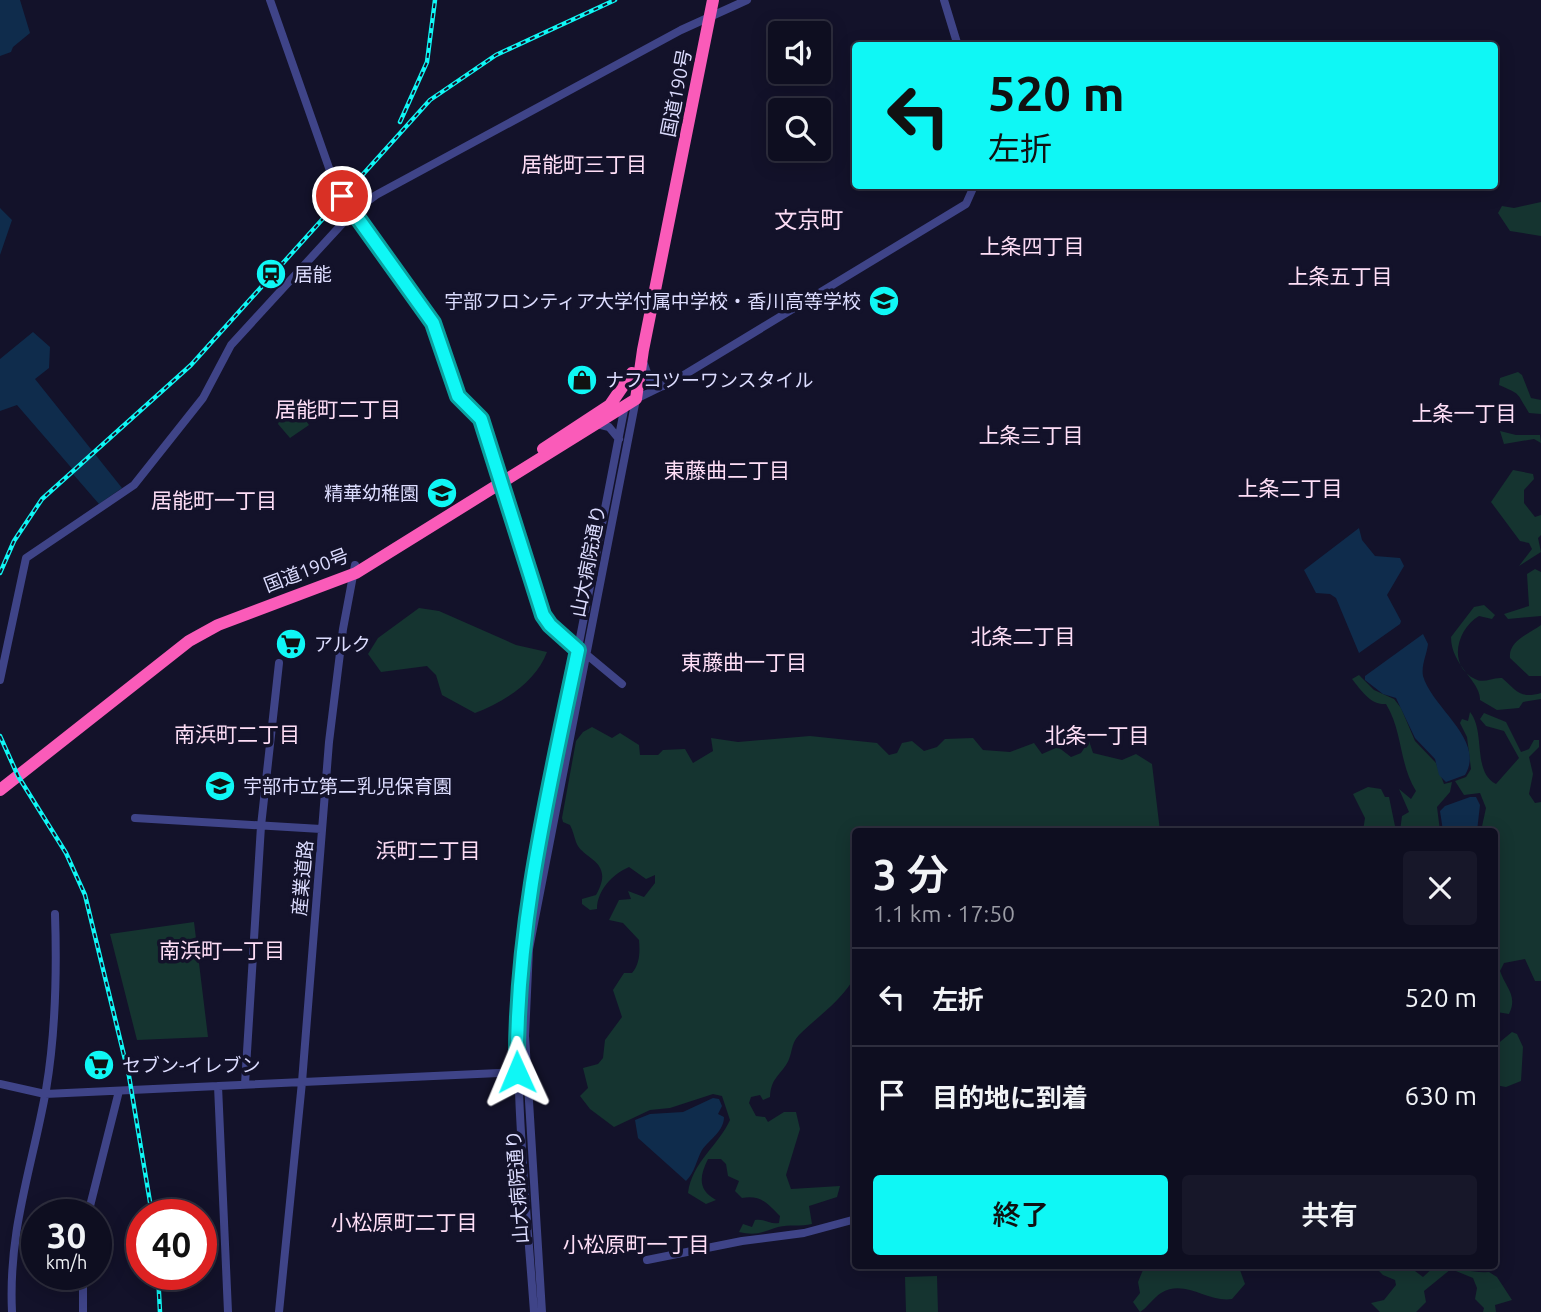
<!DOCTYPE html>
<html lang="ja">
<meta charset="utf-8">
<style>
body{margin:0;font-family:Ubuntu,"Noto Sans JP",sans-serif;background:#171729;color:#f1f3f6;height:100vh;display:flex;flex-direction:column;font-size:26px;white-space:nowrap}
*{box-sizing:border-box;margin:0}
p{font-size:23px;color:#9b9ca5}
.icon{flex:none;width:38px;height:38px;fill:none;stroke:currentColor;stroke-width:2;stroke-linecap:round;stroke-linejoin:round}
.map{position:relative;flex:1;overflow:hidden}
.panel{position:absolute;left:852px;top:828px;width:646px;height:441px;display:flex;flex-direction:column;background:#0e0e20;border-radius:7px;box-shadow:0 4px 18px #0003,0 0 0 2px #2e2e3e}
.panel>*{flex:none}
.top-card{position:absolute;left:852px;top:42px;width:646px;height:147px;border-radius:7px;box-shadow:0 4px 18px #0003,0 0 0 2px #2e2e3e;background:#0ff7f5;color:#111;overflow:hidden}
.controls{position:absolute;left:768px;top:21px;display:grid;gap:14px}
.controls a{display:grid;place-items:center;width:63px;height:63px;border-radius:7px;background:#0e0e20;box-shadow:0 4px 18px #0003,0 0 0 2px #2e2e3e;font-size:35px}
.speed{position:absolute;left:21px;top:1199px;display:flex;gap:14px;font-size:35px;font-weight:700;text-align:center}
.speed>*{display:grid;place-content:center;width:91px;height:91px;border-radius:50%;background:#0e0e20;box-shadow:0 4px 18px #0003,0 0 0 2px #2e2e3e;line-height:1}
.speed small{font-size:18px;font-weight:400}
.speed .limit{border:10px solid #d22;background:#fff;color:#111}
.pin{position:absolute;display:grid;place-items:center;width:60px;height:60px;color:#fff;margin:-30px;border:4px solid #fff;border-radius:50%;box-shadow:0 2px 7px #0007}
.me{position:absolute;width:77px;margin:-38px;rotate:359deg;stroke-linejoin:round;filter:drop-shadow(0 0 5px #0008)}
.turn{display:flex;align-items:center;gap:24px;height:147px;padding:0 21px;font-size:32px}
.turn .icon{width:91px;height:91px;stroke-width:2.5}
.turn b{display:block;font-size:49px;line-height:60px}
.round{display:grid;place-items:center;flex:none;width:74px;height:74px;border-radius:7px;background:#171729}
.overview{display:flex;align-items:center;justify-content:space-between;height:119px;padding:0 21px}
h1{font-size:42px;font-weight:600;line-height:52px}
.cta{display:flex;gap:14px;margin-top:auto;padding:14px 21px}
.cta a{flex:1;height:80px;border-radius:7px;background:#0ff7f5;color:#111;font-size:28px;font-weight:600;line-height:80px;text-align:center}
.cta a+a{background:#171729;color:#f1f3f6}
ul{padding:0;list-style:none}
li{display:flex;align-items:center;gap:21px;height:98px;padding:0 21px;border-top:2px solid #2e2e3e}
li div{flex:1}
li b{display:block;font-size:26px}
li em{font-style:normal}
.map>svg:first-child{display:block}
.green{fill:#153430}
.water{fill:#0f2c4c}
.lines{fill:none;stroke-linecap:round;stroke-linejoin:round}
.minor{stroke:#3f4488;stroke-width:8}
.highway{stroke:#fa5bb9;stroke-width:12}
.rail-casing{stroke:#0ff7f5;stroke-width:4.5}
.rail{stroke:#13122a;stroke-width:2;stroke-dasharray:5;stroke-linecap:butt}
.route-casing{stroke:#0aa19f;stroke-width:18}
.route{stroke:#0ff7f5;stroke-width:12}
.labels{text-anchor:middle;stroke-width:7;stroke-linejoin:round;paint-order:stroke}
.street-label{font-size:19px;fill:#dcdcfe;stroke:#13122a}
.poi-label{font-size:19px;fill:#dcdcfe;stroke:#13122a;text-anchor:start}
.neighbourhood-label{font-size:21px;fill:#fedef6;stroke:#13122a}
.quarter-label{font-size:23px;fill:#fedef6;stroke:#13122a}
</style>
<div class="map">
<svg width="1541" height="1312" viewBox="0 0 1541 1312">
<rect width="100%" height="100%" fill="#13122a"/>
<path class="green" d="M1541 202V236L1510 231 1498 213 1502 206 1514 208Z
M1518 372 1522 375 1531 398 1541 400V414L1529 413C1516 392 1522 395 1499 385L1500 378Z
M301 400 308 413 304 418 309 425 290 438 278 424 281 413Z
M1500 431 1516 435H1540L1541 443 1534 439 1504 444Z
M1513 470 1533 474 1534 479 1524 490V503L1535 517 1541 515V535L1538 538 1541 552 1519 566 1532 549 1529 543 1520 541 1491 502Z
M1535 569 1541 572V616L1508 619 1504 614 1529 606 1527 574Z
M1484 605 1495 615 1492 619 1479 616C1457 629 1447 665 1475 679 1484 684 1492 677 1502 678 1517 691 1520 699 1541 693V699L1523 702 1519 708 1497 710 1480 700C1481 681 1451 666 1451 637L1474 607Z
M419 608 439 611 516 645 547 652C536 682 504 702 475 713L442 695 436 675 427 666 381 672 368 654 378 638Z
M1541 625V676H1529L1510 658C1508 641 1529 634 1541 625Z
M1359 675 1374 690 1394 699 1401 708 1415 741 1436 763 1444 784 1452 782 1450 792 1437 807 1440 831H1400L1402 816 1409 812 1399 789 1411 799 1416 791C1399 764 1403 732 1386 704 1370 705 1361 690 1352 679Z
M1470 712C1486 732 1472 772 1496 784L1519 758 1504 731 1486 726 1480 719 1484 713 1506 722 1521 752 1529 749 1534 740H1539V747L1529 757 1533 774 1529 794 1535 803 1541 802V981H1535L1525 959 1504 963 1500 971C1506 988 1518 996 1509 1014L1497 1012 1495 1016 1494 831H1481L1486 808 1480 793 1464 795 1455 781 1466 777 1471 769 1467 737 1460 723 1462 719 1468 721Z
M592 727 612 738 620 733 639 745 640 755H658L663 750 685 749 693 763 713 751 711 738 738 742 810 736 877 743 889 755 897 753 902 743 912 741 924 751 937 747 945 739 973 738 983 750 1010 752 1034 743 1042 754 1058 747 1071 757 1081 753 1089 741 1093 753 1122 760 1136 754 1152 764 1160 831H856V982L851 983C837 1004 815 1019 799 1035 790 1044 793 1055 786 1065 777 1078 771 1080 770 1097L763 1100 760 1095 751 1097 749 1103 756 1116 765 1117 768 1122 784 1112H796L800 1129 786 1175 791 1189 840 1186 837 1197 809 1206 812 1224C801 1227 789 1224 778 1227 762 1232 757 1236 739 1232L743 1224 752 1227 755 1220C764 1218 770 1225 779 1223L780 1216C767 1203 761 1195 742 1198L735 1191 739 1181 728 1176 726 1164 721 1159H708C699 1177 698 1190 716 1200L706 1204 688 1193C692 1162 719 1145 730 1120L722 1096 713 1094 670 1108 650 1110 614 1127 590 1109 580 1096 588 1088 583 1068 598 1064 603 1058 605 1040 622 1017 613 990 624 973H632C640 964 640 951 639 940L623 923 609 920 619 900 631 899 628 891 644 897 655 883V875L646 879 629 867C613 874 597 890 597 909L590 910 582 904V899L596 895C616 860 582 860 576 842 574 836 573 831 570 825L563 822 562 818 576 741 583 732Z
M1368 787 1381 789 1385 797H1389L1396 831H1363L1365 818 1353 794Z
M194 922 208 1037 137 1040 110 934Z
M1512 1032 1517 1034 1523 1047 1521 1081 1506 1087 1495 1085V1046Z
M1145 1265H1244L1240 1270 1245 1284 1232 1299C1208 1303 1185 1278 1161 1293 1153 1298 1148 1307 1140 1312L1133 1302 1140 1293 1138 1282Z
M1373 1265H1407L1423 1277 1436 1265C1456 1265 1470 1274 1489 1272L1497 1277 1512 1300 1495 1305 1496 1312H1483L1484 1308 1475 1299 1477 1288 1473 1278 1451 1269 1424 1291 1426 1302 1416 1312H1380L1371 1303 1384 1300 1396 1285 1395 1280 1383 1275Z
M937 1276 938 1312H906L905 1277Z"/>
<path class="water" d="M0 0H20L30 33 13 47 11 52 0 56Z
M0 208 12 220 0 255Z
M33 332 50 347 49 368 35 379 122 488 99 504 73 474 75 472 17 405 0 411V359Z
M1359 528 1362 540 1375 556 1400 558 1404 566 1387 595 1401 621 1400 624 1359 653 1336 598 1330 594 1316 593 1304 570Z
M1423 634 1428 644C1427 654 1421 665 1423 676 1432 708 1486 740 1465 775L1446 782 1439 775 1435 759 1415 738 1396 698 1383 694 1365 680V676Z
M1470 797H1476L1480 805 1477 831H1443L1440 811 1445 806Z
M713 1098 719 1099 722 1106 718 1114 724 1117C724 1131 710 1139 702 1150 696 1161 695 1172 686 1181L638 1138 635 1120 650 1114 683 1112Z"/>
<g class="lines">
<path class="minor" d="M270 0 335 185 433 323 458 396 481 419 545 620 622 684
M944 0 958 46
M644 364 649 378 663 386
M597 424 609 427 619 439
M0 680 26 558 134 485 203 398 231 345 353 212 376 195 681 30 747 0
M135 818 321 829
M0 1084 45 1094 521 1072
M245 1084 261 826 279 663
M218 1086 228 1312
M88 1214 119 1091
M647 1260 742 1241 804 1233 856 1219
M83 1274V1312
M12 1312C8 1230 32 1168 46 1090 56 1031 57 973 55 914
M279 1312 302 1082 329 742 343 629 355 565
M534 1312C525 1187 511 1063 522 938L625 405
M542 1312 525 1036 529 949 636 399 679 378 966 204 974 186"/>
<path class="highway" d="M543 449 610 405 632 373
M0 790 189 641 218 625 356 573 636 399 643 350 713 0"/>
<g class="rail-casing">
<path id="rail" d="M400 122 427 62 435 0
M0 573 14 541 42 499 191 365 430 100 496 55 615 0
M0 736 18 776 66 853 85 895 129 1076 152 1214
M158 1274 160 1312"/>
</g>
<use href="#rail" class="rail"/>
</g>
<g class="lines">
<g class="route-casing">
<path id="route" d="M342 196 433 323 458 396 481 419 543 615 550 625 578 650C549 789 515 929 517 1072"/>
</g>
<use href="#route" class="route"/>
</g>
<defs>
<g id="station-disc" transform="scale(1.575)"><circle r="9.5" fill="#0ff7f5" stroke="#13122a"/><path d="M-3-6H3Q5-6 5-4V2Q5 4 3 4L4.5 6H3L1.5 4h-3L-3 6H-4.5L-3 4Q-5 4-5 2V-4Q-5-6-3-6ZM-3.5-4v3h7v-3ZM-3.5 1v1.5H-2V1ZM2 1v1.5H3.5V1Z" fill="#111"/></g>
<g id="school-disc" transform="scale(1.575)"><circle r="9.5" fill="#0ff7f5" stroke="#13122a"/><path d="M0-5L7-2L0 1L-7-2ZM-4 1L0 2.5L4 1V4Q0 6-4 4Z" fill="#111"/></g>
<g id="shop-disc" transform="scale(1.575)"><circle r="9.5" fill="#0ff7f5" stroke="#13122a"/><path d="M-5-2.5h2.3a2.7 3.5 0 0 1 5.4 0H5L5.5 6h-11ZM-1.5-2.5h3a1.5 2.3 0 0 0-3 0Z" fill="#111"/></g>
<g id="supermarket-disc" transform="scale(1.575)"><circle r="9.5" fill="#0ff7f5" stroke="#13122a"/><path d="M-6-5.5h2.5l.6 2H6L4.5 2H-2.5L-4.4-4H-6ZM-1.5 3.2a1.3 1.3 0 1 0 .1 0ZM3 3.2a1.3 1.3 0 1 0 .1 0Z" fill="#111"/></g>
</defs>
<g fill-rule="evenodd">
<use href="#station-disc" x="271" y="274"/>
<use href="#school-disc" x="884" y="301"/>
<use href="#shop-disc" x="582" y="380"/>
<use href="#school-disc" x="442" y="493"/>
<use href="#supermarket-disc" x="291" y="644"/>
<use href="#school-disc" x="220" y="786"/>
<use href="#supermarket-disc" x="99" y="1065"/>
</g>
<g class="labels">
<g class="street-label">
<text transform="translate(676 93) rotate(-79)" y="7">国道190号</text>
<text transform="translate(588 561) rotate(-79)" y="7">山大病院通り</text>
<text transform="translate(306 570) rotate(-21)" y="7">国道190号</text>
<text transform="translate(302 878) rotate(-85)" y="7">産業道路</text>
<text transform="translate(517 1187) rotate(-94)" y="7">山大病院通り</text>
</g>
<g class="poi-label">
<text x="294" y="281">居能</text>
<text x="861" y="308" text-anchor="end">宇部フロンティア大学付属中学校・香川高等学校</text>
<text x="605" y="387">ナフコツーワンスタイル</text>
<text x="419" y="500" text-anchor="end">精華幼稚園</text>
<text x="314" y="651">アルク</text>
<text x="243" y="793">宇部市立第二乳児保育園</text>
<text x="122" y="1072">セブン-イレブン</text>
</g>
<g class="neighbourhood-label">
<text x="584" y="172">居能町三丁目</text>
<text x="1032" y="254">上条四丁目</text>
<text x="1340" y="284">上条五丁目</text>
<text x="338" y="417">居能町二丁目</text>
<text x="1464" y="421">上条一丁目</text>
<text x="1031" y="443">上条三丁目</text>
<text x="727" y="478">東藤曲二丁目</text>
<text x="1290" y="496">上条二丁目</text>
<text x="214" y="508">居能町一丁目</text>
<text x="1023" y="644">北条二丁目</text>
<text x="744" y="670">東藤曲一丁目</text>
<text x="237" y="742">南浜町二丁目</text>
<text x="1097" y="743">北条一丁目</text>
<text x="428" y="858">浜町二丁目</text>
<text x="222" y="958">南浜町一丁目</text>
<text x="404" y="1230">小松原町二丁目</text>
<text x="636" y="1252">小松原町一丁目</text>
</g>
<g class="quarter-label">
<text x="809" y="228">文京町</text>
</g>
</g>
</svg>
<div class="controls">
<a><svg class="icon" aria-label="sound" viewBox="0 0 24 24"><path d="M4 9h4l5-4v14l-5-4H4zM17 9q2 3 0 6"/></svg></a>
<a><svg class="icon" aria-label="search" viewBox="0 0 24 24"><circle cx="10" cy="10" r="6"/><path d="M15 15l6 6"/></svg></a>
</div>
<div class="speed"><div>30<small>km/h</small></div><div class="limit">40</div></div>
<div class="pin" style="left:342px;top:196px;background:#d93025"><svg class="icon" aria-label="arrive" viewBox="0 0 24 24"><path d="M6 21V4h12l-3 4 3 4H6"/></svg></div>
<svg class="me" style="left:517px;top:1072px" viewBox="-20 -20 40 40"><path d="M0-17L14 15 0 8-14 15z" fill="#0ff7f5" stroke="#fff" stroke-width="4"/></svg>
<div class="top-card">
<div class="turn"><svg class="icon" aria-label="left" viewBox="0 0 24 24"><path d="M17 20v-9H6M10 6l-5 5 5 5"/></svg><div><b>520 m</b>左折</div></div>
</div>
<section class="panel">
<div class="overview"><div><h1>3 分</h1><p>1.1 km · 17:50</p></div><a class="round"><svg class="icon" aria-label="close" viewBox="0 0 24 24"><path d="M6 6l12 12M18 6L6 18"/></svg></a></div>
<ul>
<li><svg class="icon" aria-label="left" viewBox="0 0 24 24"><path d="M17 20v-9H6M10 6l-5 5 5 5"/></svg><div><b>左折</b></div><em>520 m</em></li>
<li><svg class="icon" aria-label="arrive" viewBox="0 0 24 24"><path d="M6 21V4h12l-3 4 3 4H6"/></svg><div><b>目的地に到着</b></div><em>630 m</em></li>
</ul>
<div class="cta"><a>終了</a><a>共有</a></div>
</section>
</div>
